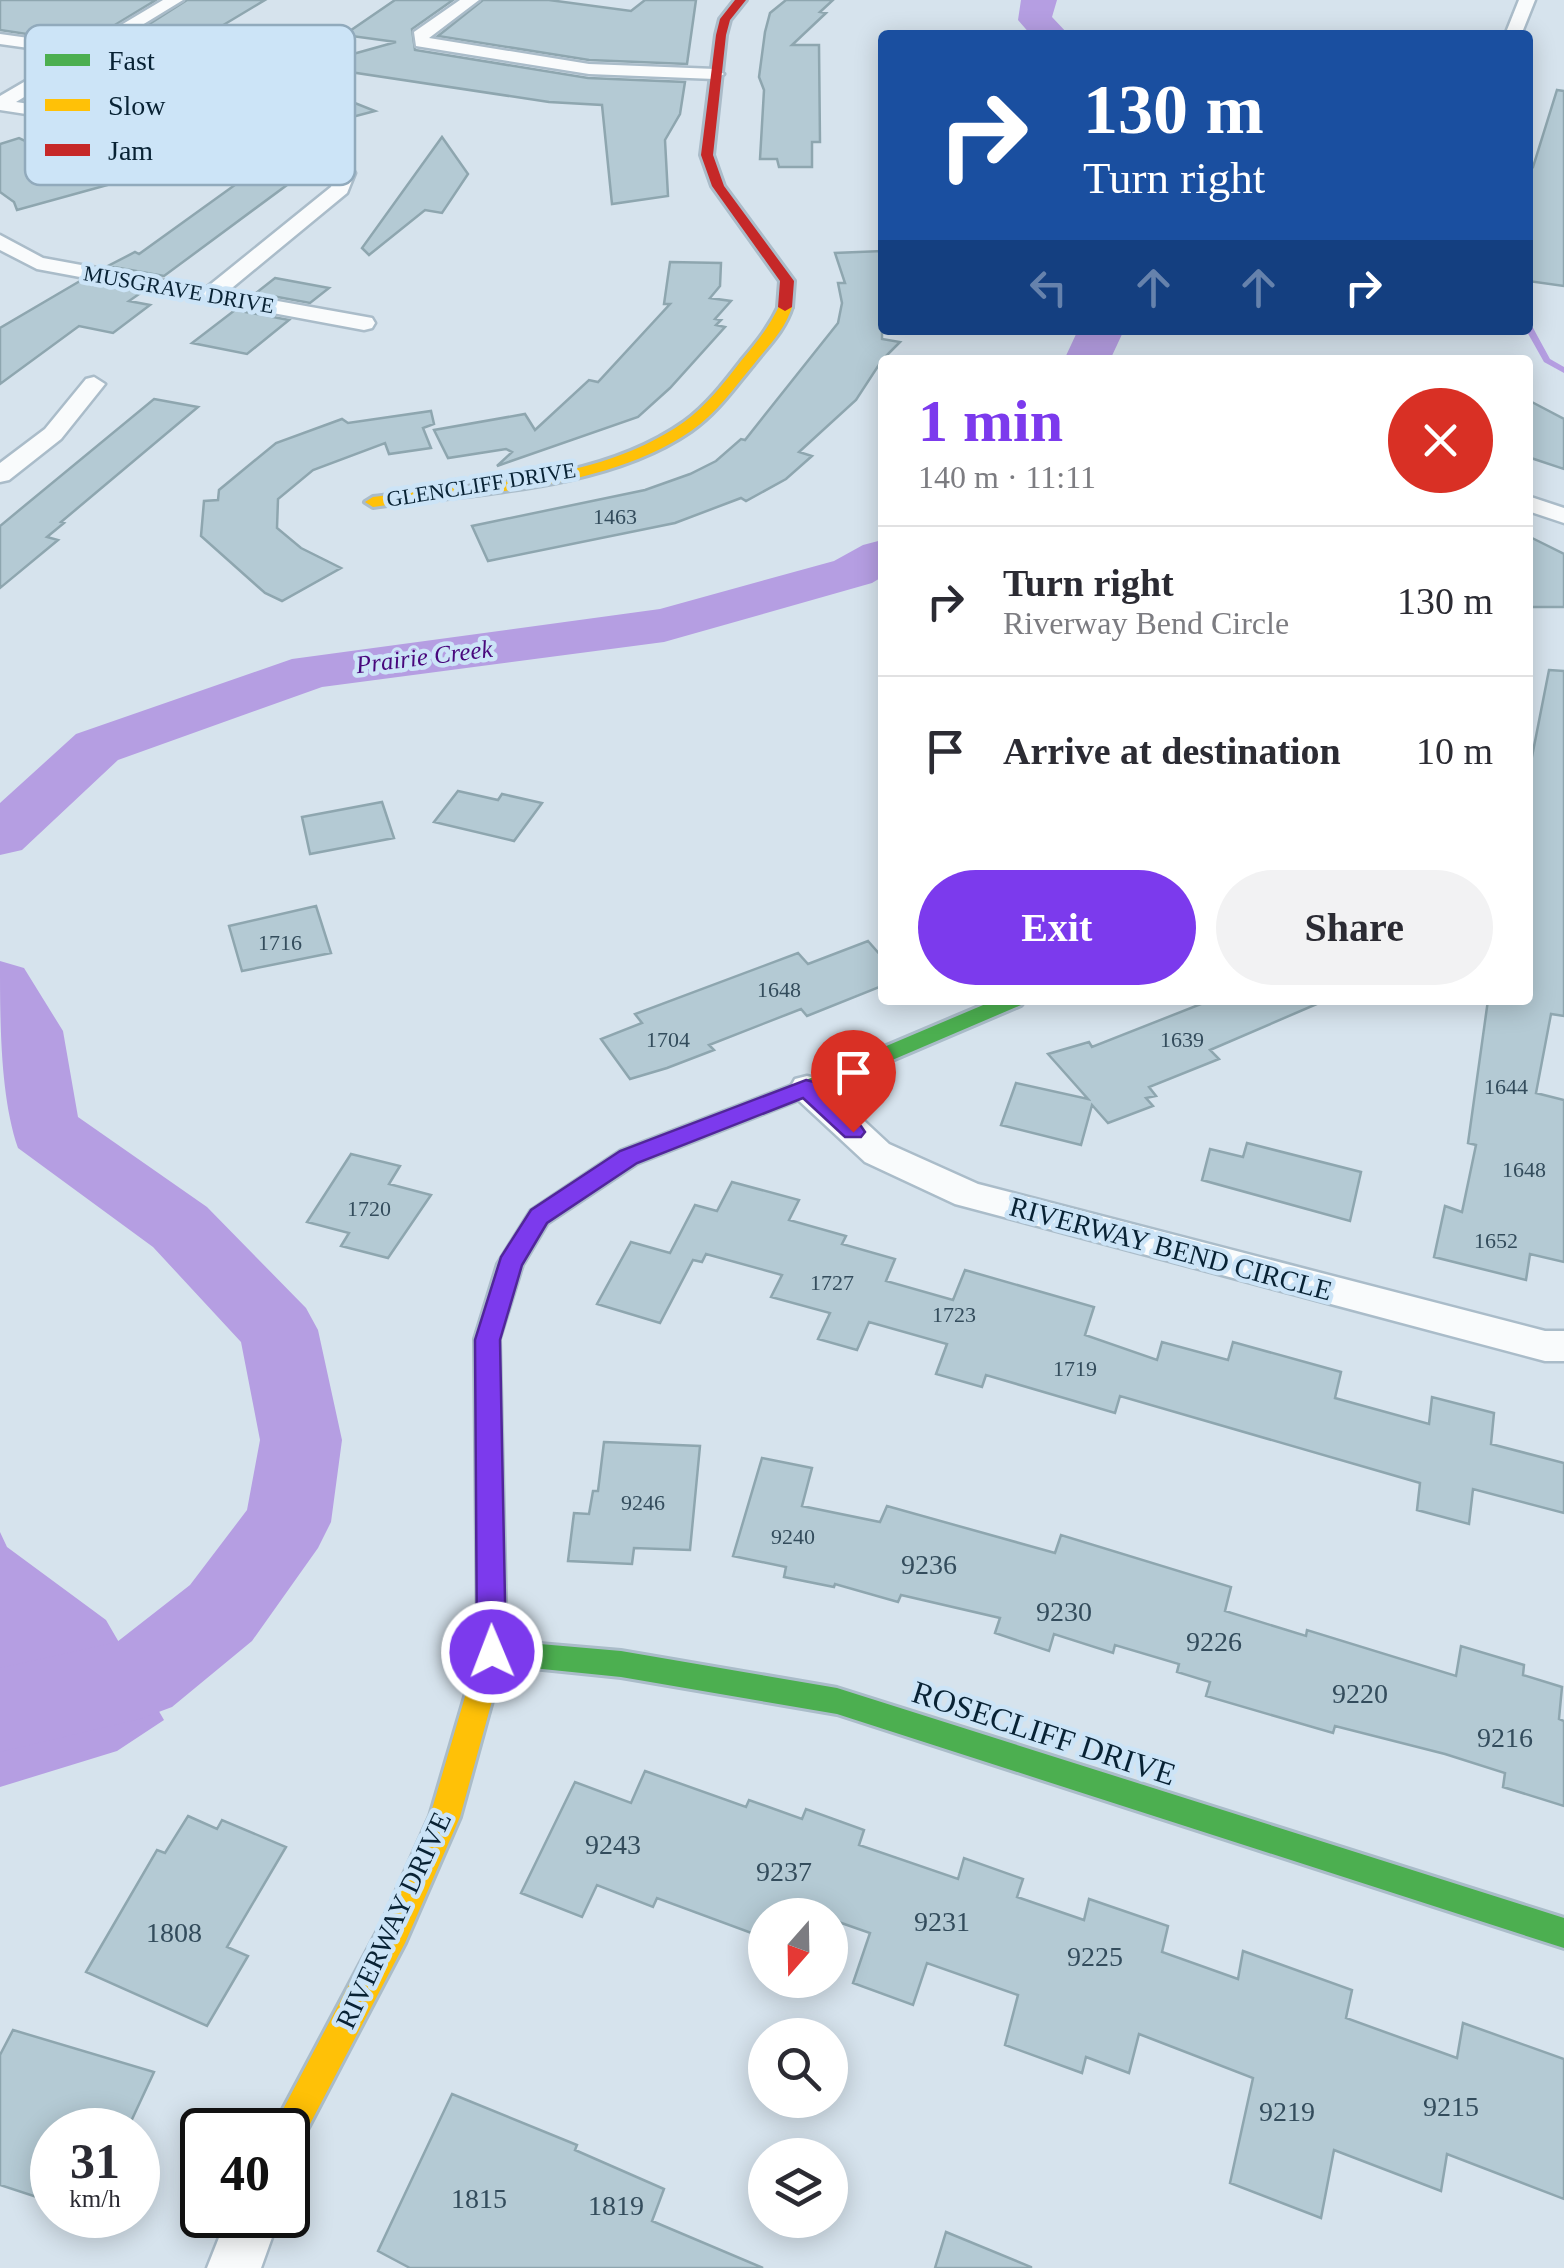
<!DOCTYPE html>
<meta charset="utf-8">
<style>
body{margin:0;font-family:Georgia,serif;background:#f2f2f3;color:#2b2b33;height:100vh;display:flex;flex-direction:column;font-size:38px;white-space:nowrap}
*{box-sizing:border-box;margin:0}
p{font-size:32px;color:#7c7c81}
.icon{flex:none;width:55px;height:55px;fill:none;stroke:currentColor;stroke-width:2;stroke-linecap:round;stroke-linejoin:round}
.map{position:relative;flex:1;overflow:hidden}
.details{position:absolute;left:878px;top:355px;width:655px;height:650px;display:flex;flex-direction:column;background:#fff;border-radius:10px;box-shadow:0 5px 25px #0003}
.details>*{flex:none}
.guide{position:absolute;left:878px;top:30px;width:655px;height:305px;border-radius:10px;box-shadow:0 5px 25px #0003;background:#1a4fa0;color:#fff;overflow:hidden}
.needle{width:65px;rotate:200deg}
.fabs{position:absolute;left:748px;top:1898px;display:grid;gap:20px}
.fabs a{display:grid;place-items:center;width:100px;height:100px;border-radius:50%;background:#fff;box-shadow:0 5px 25px #0003;font-size:50px}
.speed{position:absolute;left:30px;top:2108px;display:flex;gap:20px;font-size:50px;font-weight:700;text-align:center}
.speed>*{display:grid;place-content:center;width:130px;height:130px;border-radius:50%;background:#fff;box-shadow:0 5px 25px #0003;line-height:1}
.speed small{font-size:25px;font-weight:400}
.speed .limit{border:5px solid #111;border-radius:15px;background:#fff;color:#111}
.pin{position:absolute;display:grid;place-items:center;width:85px;height:85px;color:#fff;margin:-102px -42px;border-radius:50% 50% 50% 0;rotate:-45deg;box-shadow:0 0 10px #0007}
.pin .icon{rotate:45deg}
.me{position:absolute;width:110px;margin:-55px;rotate:359deg;stroke-linejoin:round;filter:drop-shadow(0 0 8px #0008)}
.turn{display:flex;align-items:center;gap:35px;height:210px;padding:0 40px;font-size:45px}
.turn .icon{width:130px;height:130px;stroke-width:2.5}
.turn b{display:block;font-size:70px;line-height:85px}
.lanes{display:flex;align-items:center;height:95px;padding:0 40px;background:#0003;justify-content:center;gap:50px;direction:ltr}
.lanes .off{opacity:.35}
.round{display:grid;place-items:center;flex:none;width:105px;height:105px;border-radius:52px;background:#f2f2f3}
.head{display:flex;align-items:center;justify-content:space-between;height:170px;padding:0 40px}
h1{font-size:60px;font-weight:700;line-height:75px;color:#7c3aed}
.action{display:flex;gap:20px;margin-top:auto;padding:20px 40px}
.action a{flex:1;height:115px;border-radius:60px;background:#7c3aed;color:#fff;font-size:40px;font-weight:700;line-height:115px;text-align:center}
.action a+a{background:#f2f2f3;color:#2b2b33}
ul{padding:0;list-style:none}
li{display:flex;align-items:center;gap:30px;height:150px;padding:0 40px;border-top:2px solid #e1e1e2}
li div{flex:1}
li b{display:block;font-size:38px}
li em{font-style:normal}
.map>svg:first-child{display:block}
.water{fill:#b59ee2}
.lines{fill:none;stroke-linecap:round;stroke-linejoin:round}
.stream{fill:#b59ee2;fill-rule:evenodd}
.river{fill:#b59ee2;fill-rule:evenodd}
.building{fill:#b4cad4;stroke:#8ea6af;stroke-width:2.5}
.street-casing{stroke:#aabcc9;stroke-width:5}
.fast-casing{stroke:#aabcc9;stroke-width:6}
.slow-casing{stroke:#aabcc9;stroke-width:6}
.jam-casing{stroke:#aabcc9;stroke-width:6}
.street{fill:#f9fbfc;fill-rule:evenodd}
.fast{fill:#4caf50;fill-rule:evenodd}
.slow{fill:#ffc107;fill-rule:evenodd}
.jam{fill:#c62828;fill-rule:evenodd}
.route{fill:#7c3aed;stroke:#51269a;stroke-width:2.5}
.labels{text-anchor:middle;stroke-width:9;stroke-linejoin:round;paint-order:stroke}
.far-street-label{font-size:22px;fill:#082234;stroke:#cce4f7}
.number-label{font-size:22px;fill:#334c5c}
.far-water-label{font-size:25px;font-style:italic;fill:#48077c;stroke:#cce4f7}
.street-label{font-size:28px;fill:#082234;stroke:#cce4f7}
.near-number-label{font-size:28px;fill:#334c5c}
.near-street-label{font-size:32px;fill:#082234;stroke:#cce4f7}
.key{fill:#cce4f7;stroke:#91aabc;stroke-width:2.5}
.key-label{font-size:28px;fill:#082234}
</style>
<div class="map">
<svg width="1564" height="2268" viewBox="0 0 1564 2268">
<rect width="100%" height="100%" fill="#d6e3ed"/>
<path class="water" d="M0 1532 7 1547 106 1620 164 1720 117 1751 0 1787Z"/>
<g class="lines">
<path class="stream" d="M1528 324 1532 326 1550 359 1564 367V373L1544 362 1526 330Z"/>
<path class="river" d="M1021 0H1057L1052 17 1069 35H1031L1018 20Z
M1078 330H1124L1110 360H1064Z
M882 540V577L872 583 664 642 322 687 118 760 22 850 0 855V803L76 734 292 659 660 609 834 561 863 545Z
M0 961 24 968 63 1031 78 1117 207 1207 306 1308 318 1330 342 1440 331 1522 318 1548 252 1641 172 1707 140 1719 0 1752V1668L117 1642 190 1585 247 1510 260 1440 241 1342 153 1247 18 1148C0 1096 0 1020 0 961Z"/>
</g>
<path class="building" d="M0 0H156L100 34 75 30 60 39 0 30Z
M187 0H265L190 45 129 37Z
M395 0H453L412 29 415 50 588 78 685 82 680 114 665 140 668 196 612 204 602 105 549 102 310 66 396 42 344 35Z
M483 0H549L631 11 645 0H696L687 64 589 60 438 36Z
M786 0H833L820 12 826 13 792 45H819L820 142H812V167H779L777 159H760L764 90 759 77 765 32 770 13Z
M282 74 375 111 329 123 343 144 334 151 297 141 320 126 277 138 147 118 163 108 214 94 246 98 268 78Z
M1557 90 1564 91V286L1528 281V166L1533 167Z
M124 133 234 150 17 210 14 202 0 192V144L19 138 75 164Z
M442 137 468 174 442 213 425 210 369 255 362 248Z
M275 156 314 165 164 276 108 266 135 252 139 254Z
M882 251V339L900 342 882 360 856 400 799 452 812 456 786 479 746 501 741 498 675 523 488 561 472 526 645 490 690 474 716 461 741 439 745 440 838 323 842 303 838 283H845L835 253Z
M670 262 721 263 720 286 710 298 731 301 715 319 721 320 716 325 725 327 670 388 638 417 497 466 512 452 506 449 448 458 434 430 525 414 535 430 589 380 598 382 670 304H664Z
M275 278 329 288 310 303 256 293Z
M80 281 142 292 129 301 150 305 113 333 79 326 0 384V328Z
M235 310 289 320 247 354 192 343Z
M154 399 198 407 61 522 64 523 47 537 58 540 0 588V526Z
M1528 400 1564 419V469L1528 457Z
M431 411 434 424 423 428 431 448 389 454 385 443 313 470 278 499 277 528 301 548 341 568 282 601 265 593 201 536 204 501 218 500 219 490 276 443 342 419 348 423Z
M1528 536 1564 554V607H1528Z
M1549 670 1564 671V1016L1551 1014 1536 1093 1564 1100V1262L1530 1254 1526 1280 1434 1257 1445 1206 1462 1212 1476 1145 1468 1143 1488 1000H1528V777Z
M458 791 498 800 502 794 542 803 514 841 434 822Z
M382 802 394 838 310 854 302 817Z
M316 906 331 953 242 971 229 926Z
M868 941 882 957V986L807 1016 801 1009 709 1045 714 1050 667 1068 630 1079 601 1039 642 1023 635 1014 798 953 808 964Z
M1211 1000H1326L1210 1050 1219 1059 1149 1087 1156 1096 1146 1098 1153 1106 1108 1123 1092 1105 1081 1145 1001 1125 1016 1083 1088 1099 1048 1054 1089 1042 1092 1047Z
M1247 1143 1361 1172 1350 1221 1202 1180 1210 1149 1243 1157Z
M351 1154 400 1166 389 1184 431 1195 388 1258 341 1246 349 1233 307 1222Z
M732 1182 799 1200 789 1220 846 1236 842 1244 895 1259 886 1281 953 1300 965 1270 1094 1307 1085 1335 1157 1360 1162 1342 1228 1360 1233 1342 1341 1372 1335 1398 1429 1424 1432 1397 1494 1413 1491 1444 1564 1463V1513L1473 1489 1469 1524 1417 1510 1420 1483 1120 1396 1115 1413 986 1375 982 1387 936 1374 947 1344 869 1322 857 1350 818 1339 830 1313 771 1297 782 1275 706 1254 702 1262 693 1260 660 1323 597 1304 631 1242 670 1253 695 1205 717 1211Z
M604 1442 700 1446 690 1550 634 1548 632 1564 568 1561 574 1513 589 1514 593 1491H598Z
M762 1458 812 1468 802 1506 880 1522 887 1506 1055 1553 1061 1535 1231 1587 1225 1611 1306 1636 1307 1630 1456 1676 1461 1646 1524 1665 1523 1675 1562 1687 1559 1719 1564 1721V1806L1503 1787 1505 1773 1445 1754 1335 1726 1333 1733 1206 1696 1210 1682 1177 1672 1179 1664 1115 1645 1113 1653 1054 1634 1049 1651 995 1633 1000 1618 901 1595 898 1602 835 1584 834 1587 784 1577 786 1567 733 1556Z
M645 1771 746 1807 749 1800 802 1819 806 1809 864 1830 859 1845 958 1879 964 1858 1023 1879 1017 1897 1084 1920 1089 1899 1168 1926 1162 1952 1238 1979 1243 1951 1352 1990 1346 2018 1457 2058 1463 2023 1564 2059V2199L1447 2154 1441 2191 1334 2150 1321 2218 1230 2183 1253 2078 1139 2034 1129 2073 1086 2057 1082 2073 1005 2045 1018 1995 927 1963 913 2005 853 1983 870 1933 830 1919V1915H765V1938L657 1898 653 1907 597 1885 582 1917 521 1893 575 1782 631 1803Z
M188 1816 217 1829 222 1820 286 1847 227 1947 248 1956 207 2026 86 1972 157 1850 165 1853Z
M13 2030 154 2072 127 2130H52V2202L0 2185V2055Z
M452 2094 577 2145 575 2150 664 2189 652 2221 763 2268H410L378 2251Z
M946 2232 1031 2267V2268H935Z"/>
<g class="lines">
<g class="street-casing">
<path id="street" d="M163 0H183L16 102 295 144 346 158 355 173 347 193 227 292 372 318 375 323 372 328 364 330 37 269 0 250V235L43 258 206 288 331 187 335 173 332 166 294 155 0 110V96L72 54 0 44V34L86 46Z
M460 0H479L429 38 589 64 715 69 724 74 715 79 589 74 416 46 414 32Z
M1519 0H1535L1521 35H1505Z
M94 377 105 384 61 439 9 480 0 482V463L45 429 86 379Z
M1528 496 1564 508V523L1528 511Z
M807 1076 819 1079 889 1144 978 1184 1545 1331H1564V1361H1545L955 1204 865 1162 795 1097 790 1088 795 1079Z
M228 2215H280L261 2268H207Z"/>
</g>
<g class="fast-casing">
<path id="fast" d="M995 1000H1025L1021 1005 815 1093 637 1163 547 1223 522 1265 499 1339 506 1641 621 1651 837 1688 1564 1918V1948L837 1714 621 1677 502 1665 493 1692 483 1696 473 1692 469 1683 478 1652 475 1339 498 1264 531 1211 621 1151 799 1083Z"/>
</g>
<g class="slow-casing">
<path id="slow" d="M780 304 792 307C785 330 768 346 754 364 734 388 717 413 691 431 606 490 473 493 373 507L365 502 373 497C474 484 598 483 684 422 707 405 724 383 741 361 757 342 770 326 780 304Z
M483 1670 493 1674 497 1683 460 1817 405 1943 300 2143 288 2148V2130H272L383 1921 430 1816 469 1683 473 1674Z"/>
</g>
<g class="jam-casing">
<path id="jam" d="M735 0H746L730 20 726 35 713 155 724 186 794 281 792 307 785 311 778 307 780 281 712 186 701 155 716 35 720 19Z"/>
</g>
<use href="#street" class="street"/>
<use href="#fast" class="fast"/>
<use href="#slow" class="slow"/>
<use href="#jam" class="jam"/>
</g>
<path class="route" d="M806 1080 814 1082 861 1126 865 1132 861 1137H845L803 1098 637 1163 547 1223 522 1265 500 1340 506 1652 501 1661 492 1664 482 1661 477 1652 475 1340 501 1257 531 1210 620 1151Z"/>
<g class="labels">
<g class="far-street-label">
<text transform="translate(179 289) rotate(10)" y="8">MUSGRAVE DRIVE</text>
<text transform="translate(481 484) rotate(-9)" y="8">GLENCLIFF DRIVE</text>
</g>
<g class="number-label">
<text x="615" y="524">1463</text>
<text x="280" y="950">1716</text>
<text x="779" y="997">1648</text>
<text x="668" y="1047">1704</text>
<text x="1182" y="1047">1639</text>
<text x="1506" y="1094">1644</text>
<text x="1524" y="1177">1648</text>
<text x="369" y="1216">1720</text>
<text x="1496" y="1248">1652</text>
<text x="832" y="1290">1727</text>
<text x="954" y="1322">1723</text>
<text x="1075" y="1376">1719</text>
<text x="643" y="1510">9246</text>
<text x="793" y="1544">9240</text>
</g>
<g class="far-water-label">
<text transform="translate(424 656) rotate(-7)" y="9">Prairie Creek</text>
</g>
<g class="street-label">
<text transform="translate(1171 1248) rotate(15)" y="10">RIVERWAY BEND CIRCLE</text>
<text transform="translate(393 1920) rotate(-65)" y="10">RIVERWAY DRIVE</text>
</g>
<g class="near-number-label">
<text x="929" y="1574">9236</text>
<text x="1064" y="1621">9230</text>
<text x="1214" y="1651">9226</text>
<text x="1360" y="1703">9220</text>
<text x="1505" y="1747">9216</text>
<text x="613" y="1854">9243</text>
<text x="784" y="1881">9237</text>
<text x="942" y="1931">9231</text>
<text x="174" y="1942">1808</text>
<text x="1095" y="1966">9225</text>
<text x="1451" y="2116">9215</text>
<text x="1287" y="2121">9219</text>
<text x="479" y="2208">1815</text>
<text x="616" y="2215">1819</text>
</g>
<g class="near-street-label">
<text transform="translate(1044 1733) rotate(18)" y="11">ROSECLIFF DRIVE</text>
</g>
</g>
<rect x="25" y="25" width="330" height="160" rx="15" class="key"/>
<rect x="45" y="54" width="45" height="12" fill="#4caf50"/>
<rect x="45" y="99" width="45" height="12" fill="#ffc107"/>
<rect x="45" y="144" width="45" height="12" fill="#c62828"/>
<g class="key-label">
<text x="108" y="70">Fast</text>
<text x="108" y="115">Slow</text>
<text x="108" y="160">Jam</text>
</g>
</svg>
<div class="fabs">
<a><svg class="needle" viewBox="-14 -14 28 28"><path d="M0-13l5 13h-10z" fill="#e53935"/><path d="M0 13l5-13h-10z" fill="#7c7c81"/></svg></a>
<a><svg class="icon" aria-label="search" viewBox="0 0 24 24"><circle cx="10" cy="10" r="6"/><path d="M15 15l6 6"/></svg></a>
<a><svg class="icon" aria-label="layers" viewBox="0 0 24 24"><path d="M12 4l9 5-9 5-9-5zM3 14l9 5 9-5"/></svg></a>
</div>
<div class="speed"><div>31<small>km/h</small></div><div class="limit">40</div></div>
<div class="pin" style="left:853px;top:1132px;background:#d93025"><svg class="icon" aria-label="arrive" viewBox="0 0 24 24"><path d="M6 21V4h12l-3 4 3 4H6"/></svg></div>
<svg class="me" style="left:492px;top:1652px" viewBox="-20 -20 40 40"><circle r="17" fill="#7c3aed" stroke="#fff" stroke-width="3"/><path d="M0-11L8 9 0 5-8 9z" fill="#fff"/></svg>
<div class="guide">
<div class="turn"><svg class="icon" aria-label="right" viewBox="0 0 24 24"><path d="M7 20v-9h11M14 6l5 5-5 5"/></svg><div><b>130 m</b>Turn right</div></div>
<div class="lanes"><svg class="icon off" aria-label="left" viewBox="0 0 24 24"><path d="M17 20v-9H6M10 6l-5 5 5 5"/></svg><svg class="icon off" aria-label="ahead" viewBox="0 0 24 24"><path d="M12 20V5M6 11l6-6 6 6"/></svg><svg class="icon off" aria-label="ahead" viewBox="0 0 24 24"><path d="M12 20V5M6 11l6-6 6 6"/></svg><svg class="icon" aria-label="right" viewBox="0 0 24 24"><path d="M7 20v-9h11M14 6l5 5-5 5"/></svg></div>
</div>
<section class="details">
<div class="head"><div><h1>1 min</h1><p>140 m · 11:11</p></div><a class="round" style="background:#d93025;color:#fff"><svg class="icon" aria-label="close" viewBox="0 0 24 24"><path d="M6 6l12 12M18 6L6 18"/></svg></a></div>
<ul>
<li><svg class="icon" aria-label="right" viewBox="0 0 24 24"><path d="M7 20v-9h11M14 6l5 5-5 5"/></svg><div><b>Turn right</b><p>Riverway Bend Circle</p></div><em>130 m</em></li>
<li><svg class="icon" aria-label="arrive" viewBox="0 0 24 24"><path d="M6 21V4h12l-3 4 3 4H6"/></svg><div><b>Arrive at destination</b></div><em>10 m</em></li>
</ul>
<div class="action"><a>Exit</a><a>Share</a></div>
</section>
</div>
